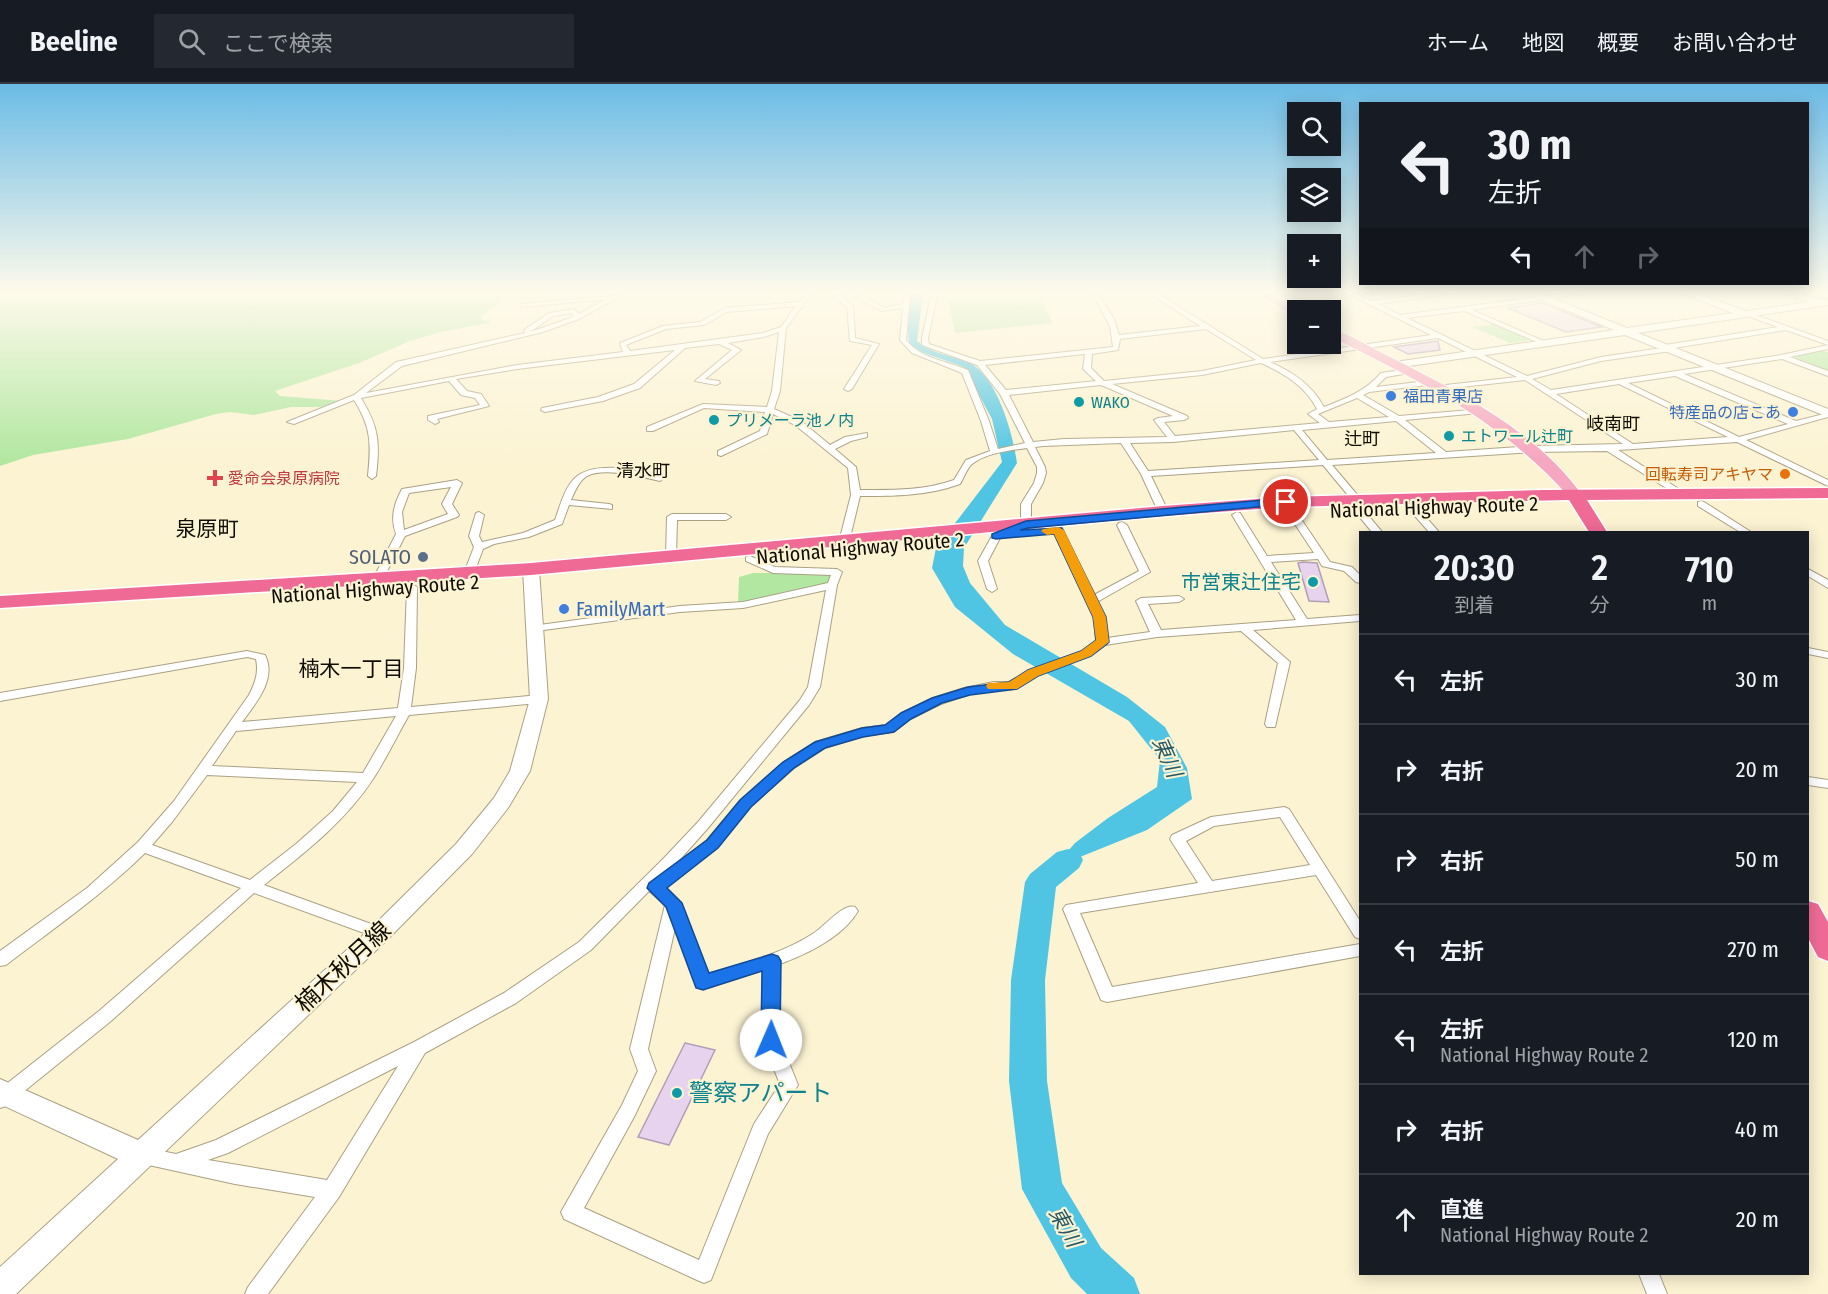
<!DOCTYPE html>
<html lang="ja">
<meta charset="utf-8">
<style>
body{margin:0;font-family:"Fira Sans Condensed","Noto Sans JP",sans-serif;background:#242831;color:#f1f3f6;height:100vh;display:flex;flex-direction:column;font-size:22px;white-space:nowrap}
*{box-sizing:border-box;margin:0}
p{font-size:20px;color:#9ea1a6}
.icon{flex:none;width:33px;height:33px;fill:none;stroke:currentColor;stroke-width:2;stroke-linecap:round;stroke-linejoin:round}
.map{position:relative;flex:1;overflow:hidden}
.side{position:absolute;left:1359px;top:447px;width:450px;height:744px;display:flex;flex-direction:column;background:#171b24;border-radius:0px;box-shadow:0 3px 15px #0003}
.side>*{flex:none}
.banner{position:absolute;left:1359px;top:18px;width:450px;height:183px;border-radius:0px;box-shadow:0 3px 15px #0003;background:#171b24;color:#f1f3f6;overflow:hidden}
.tools{position:absolute;left:1287px;top:18px;display:grid;gap:12px}
.tools a{display:grid;place-items:center;width:54px;height:54px;border-radius:0px;background:#171b24;box-shadow:0 3px 15px #0003;font-size:30px}
.pin{position:absolute;display:grid;place-items:center;width:51px;height:51px;color:#fff;margin:-26px;border:3px solid #fff;border-radius:50%;box-shadow:0 2px 6px #0007}
.me{position:absolute;width:66px;margin:-33px;rotate:1deg;stroke-linejoin:round;filter:drop-shadow(0 0 4px #0008)}
.turn{display:flex;align-items:center;gap:21px;height:126px;padding:0 30px;font-size:27px}
.turn .icon{width:78px;height:78px;stroke-width:2.5}
.turn b{display:block;font-size:42px;line-height:51px}
.lanes{display:flex;align-items:center;height:57px;padding:0 30px;background:#0003;justify-content:center;gap:30px;direction:ltr}
.lanes .off{opacity:.35}
.eta{display:flex;justify-content:space-evenly;align-items:center;height:102px;text-align:center}
.eta b{font-size:36px;font-weight:600;line-height:42px}
ul{padding:0;list-style:none}
li{display:flex;align-items:center;gap:18px;height:90px;padding:0 30px;border-top:2px solid #363941}
li div{flex:1}
li b{display:block;font-size:22px}
li em{font-style:normal}
header{display:flex;align-items:center;gap:36px;box-sizing:border-box;height:84px;padding:0 30px;background:#171b24;border-bottom:2px solid #363941}
header strong{font-size:28px}
nav{display:flex;gap:33px;margin-inline-start:auto;font-size:21px}
.search{width:420px;height:54px;background:#242831;display:flex;align-items:center;gap:15px;box-sizing:border-box;padding:0 21px;border-radius:0px;color:#9ea1a6;font-size:22px}
.map>svg:first-child{display:block}
.green{fill:#b1e7a0}
.water{fill:#4fc5e3}
.lines{fill:none;stroke-linecap:round;stroke-linejoin:round}
.river{fill:#4fc5e3;fill-rule:evenodd}
.building{fill:#e8d3ee;stroke:#b19eb7;stroke-width:1.5}
.street-casing{stroke:#aaa184;stroke-width:2}
.secondary-casing{stroke:#aaa184;stroke-width:2}
.primary-casing{stroke:#fff;stroke-width:2}
.highway-casing{stroke:#fff;stroke-width:3}
.street{fill:#fff;fill-rule:evenodd}
.secondary{fill:#fff;fill-rule:evenodd}
.primary{fill:#f5a6c0;fill-rule:evenodd}
.highway{fill:#ef6b96;fill-rule:evenodd}
.route{fill:#1a73e8;stroke:#114b97;stroke-width:1.5}
.slow{fill:#f59e0b}
.shop-dot{fill:#3f7fe0;stroke:#fcf3d3;stroke-width:2}
.culture-dot{fill:#0f9aa8;stroke:#fcf3d3;stroke-width:2}
.food-dot{fill:#e8710a;stroke:#fcf3d3;stroke-width:2}
.health-dot{fill:#e0444e;stroke:#fcf3d3;stroke-width:2}
.service-dot{fill:#5c6f8a;stroke:#fcf3d3;stroke-width:2}
.labels{text-anchor:middle;stroke-width:4.5;stroke-linejoin:round;paint-order:stroke}
.far-shop-label{font-size:16px;fill:#366cbe;stroke:#fcf3d3;text-anchor:start}
.far-culture-label{font-size:16px;fill:#0d838f;stroke:#fcf3d3;text-anchor:start}
.far-food-label{font-size:16px;fill:#c56008;stroke:#fcf3d3;text-anchor:end}
.far-health-label{font-size:16px;fill:#be3a42;stroke:#fcf3d3;text-anchor:start}
.far-neighbourhood-label{font-size:18px;fill:#0f0c03;stroke:#fcf3d3}
.street-label{font-size:20px;fill:#0f0c03;stroke:#fcf3d3}
.service-label{font-size:20px;fill:#4e5e75;stroke:#fcf3d3;text-anchor:end}
.culture-label{font-size:20px;fill:#0d838f;stroke:#fcf3d3;text-anchor:end}
.shop-label{font-size:20px;fill:#366cbe;stroke:#fcf3d3;text-anchor:start}
.neighbourhood-label{font-size:21px;fill:#0f0c03;stroke:#fcf3d3}
.water-label{font-size:21px;font-style:italic;fill:#285966;stroke:#fcf3d3}
.near-street-label{font-size:24px;fill:#0f0c03;stroke:#fcf3d3}
.near-culture-label{font-size:24px;fill:#0d838f;stroke:#fcf3d3;text-anchor:start}
</style>
<header>
<strong>Beeline</strong>
<div class="search"><svg class="icon" aria-label="search" viewBox="0 0 24 24"><circle cx="10" cy="10" r="6"/><path d="M15 15l6 6"/></svg>ここで検索</div>
<nav><a>ホーム</a><a>地図</a><a>概要</a><a>お問い合わせ</a></nav>
</header>
<div class="map">
<svg width="1828" height="1210" viewBox="0 0 1828 1210">
<rect width="100%" height="100%" fill="#fcf3d3"/>
<path class="green" d="M0 208 155 211 163 208H535L542 211 539 214 530 215 506 210C502 222 488 223 481 233L482 236 493 238 441 248 410 257 359 279 275 307 280 312 343 317 328 323H291L254 331 230 328 216 330 128 355 33 371 0 382Z
M953 208H1038L1052 239 955 249 948 217Z
M1497 240 1533 256 1510 259 1472 243Z
M1823 267 1828 268V287L1792 272Z
M753 489H833L830 500 738 519 739 493Z"/>
<path class="water" d="M908 208 923 210 917 257C932 270 950 271 968 278 997 291 1013 350 1017 379L964 464 963 482 970 499 1005 541 1127 613 1165 643 1187 684 1192 715 1147 746 1075 775 1041 798 1075 759 1108 734 1157 703 1160 676 1129 637 1013 570 955 523 932 484 936 464 1002 378 992 335 964 283 921 268 909 260 907 233 910 211Z"/>
<g class="lines">
<path class="river" d="M1068 765 1079 768 1083 776 1079 784 1056 803 1045 896 1047 997 1062 1099 1101 1164 1134 1194 1140 1210H1087L1071 1194 1022 1105 1009 997 1011 896 1025 798 1030 790 1057 768Z"/>
</g>
<path class="building" d="M1543 219 1577 233 1602 243 1566 248 1508 224Z
M1438 257 1440 266 1408 270 1394 263Z
M1303 478 1317 479 1329 518 1309 517 1298 479Z
M685 959 715 966 669 1061 638 1053Z"/>
<g class="lines">
<g class="street-casing">
<path id="street" d="M620 208H628L579 235 543 248 402 282 366 309 517 281 623 268 620 259 663 242 700 238 725 224 799 218 807 208H813L786 244 780 307 774 325 801 337 830 361 845 353 867 349V353L851 357 835 365 856 383 860 406C892 406 923 407 954 396L966 376 990 367 981 337 962 289 912 269 900 256 903 224 881 227 849 208H857L884 224 903 220 904 212 902 208H908L910 212 906 256C921 275 947 277 968 286L989 337 998 365 1025 359 1000 310 977 281 922 261V254L932 208H938L928 254 929 260 980 277 1113 263 1110 242 1091 208H1103L1098 210 1114 235 1119 251 1200 242 1147 208H1155L1263 275 1431 251 1344 208H1352L1371 217 1445 208H1464L1378 220 1400 231 1577 208H1595L1472 226 1546 258 1547 259 1544 261 1464 227 1407 234 1527 292 1601 273 1662 264 1665 261 1778 243 1745 231V229L1747 228 1828 257V265L1790 273 1828 287V292L1782 275 1684 290 1796 337 1828 329V333L1746 356 1828 396V402L1737 358 1618 366 1685 409 1687 411 1682 414 1607 367 1532 368 1332 381 1360 414 1363 425 1382 448H1372L1353 425 1352 416 1323 381 1151 392 1168 427 1163 430 1158 427 1141 390 1121 359 1043 362 1035 363 1045 383 1046 389 1043 399 1031 420V440L1000 454 988 477 997 505 992 508 987 505 978 477 993 450 1021 439V420L1034 399 1037 389V383L1027 364C1011 366 985 369 972 380 967 384 964 394 960 400 927 412 895 412 860 412L849 458 844 461 839 458 851 411 848 384 795 341 773 330 767 350 721 372 718 371V367L760 347 765 328 704 324 653 347H647V343L703 320 767 323 772 307 779 248 764 253 728 259 741 266 705 295 719 297 720 299 716 301 695 297 732 266 719 260 685 264 640 304 603 317 545 328 541 326 542 324 598 313 634 300 675 266 517 285 456 295 467 307 481 310 489 322 437 335 439 338 435 340 428 336V332L480 321 475 314 461 311 449 297 361 314C379 343 380 359 376 392L372 395 368 392C371 361 372 344 354 316L294 340 287 338 354 311 396 278 525 249 524 246 549 229 574 225 579 230 607 215 523 223 520 221 521 220 614 212ZM796 222 781 243 763 249 630 267 626 261 666 245 704 241 727 228ZM572 229 573 233 530 248 553 232ZM1206 245 1256 276 1202 287 1104 297 1091 284 1092 270 1118 266 1120 255ZM1786 246 1828 261 1781 271 1551 306 1532 295 1601 277 1671 267 1673 266 1674 264ZM1438 254 1517 293 1437 302 1433 304 1434 306 1525 296 1623 360 1532 362 1446 368 1405 336 1479 329H1482V325L1399 332 1363 311 1369 308 1427 301 1431 299 1427 297 1376 303 1386 293 1409 289V285L1381 289C1366 307 1345 315 1324 323 1312 301 1293 288 1270 278ZM1085 270 1083 285 1096 297 1006 306 985 281ZM1261 279C1285 290 1305 302 1317 325L1308 330 1320 339 1175 352 1164 338 1184 336 1188 334 1187 332 1112 300 1202 291ZM1675 292 1788 340 1739 353 1628 299ZM1619 300 1728 353 1633 360 1556 310ZM1101 301 1173 332 1158 334 1154 336 1167 353 1064 355 1033 358 1009 311ZM1357 314 1389 333 1329 338 1318 330ZM1396 337 1436 369 1327 376 1302 346ZM1294 346 1319 376 1148 387 1130 359 1173 358Z
M831 208H837L853 222 855 254 879 260 852 305 848 307 844 305 872 261 850 257 847 223 831 211Z
M617 384 660 391 664 394 660 397C642 393 604 383 587 392 579 397 575 407 571 416L609 420 612 421V425L569 421 562 440 529 453 494 460 483 465 474 489 473 491H465L464 489 474 463 469 452 476 429 479 428 484 431 479 452 482 458 523 449 555 436C568 398 572 382 617 384Z
M457 396 462 399 452 420 459 431 457 433 405 452 383 495 382 497H374L373 495 396 450C390 434 394 420 402 405ZM451 403 442 420 448 430 404 446 402 428 409 409Z
M1701 417 1704 418 1751 448H1740L1698 422V418Z
M1412 420 1415 421 1439 448H1429L1407 423Z
M1292 425 1295 426 1330 478 1352 483 1360 491V499L1356 498 1344 487 1322 482 1318 475 1271 478 1307 535 1360 531V537L1253 546 1290 578 1275 643H1267L1265 640 1278 579 1241 547 1157 553 1105 561 1090 572 1037 591 1016 605 994 606 970 610 941 620 910 635 893 648 863 652 825 664 794 684 750 723 717 764 665 804 681 819 708 890C744 879 782 870 814 849 825 842 843 819 855 823L858 827C843 853 807 870 780 880V956L798 1001 768 1050 711 1196 704 1199 697 1196 564 1135 561 1128 622 1021 638 987 630 965 665 821 649 807 591 866 516 919 425 969 339 1113 268 1210H245L248 1203 315 1113 235 1100 135 1078 133 1072 135 1066 142 1063 176 1070 216 1056 414 958 504 909 579 858 663 775 698 738 800 616 808 603 826 506 743 524 680 528 536 547 530 544 532 542 680 522 743 518 828 499 831 491 773 489 746 477V473L750 472 775 483 837 485 842 488 837 501 820 603 809 621 708 744 675 781 707 756 740 717 784 678 815 658 862 644 886 641 902 629 933 614 964 604 994 598H1009L1029 587 1082 568 1096 557 1094 533 1053 446 1055 444H1061L1063 446 1094 511 1139 487 1117 441 1119 439 1122 438 1127 441 1150 488 1097 518 1104 533 1107 554 1150 548 1136 517 1141 514 1179 512 1184 515 1179 518 1148 520 1161 546 1296 536 1232 431 1237 428 1240 429 1267 472 1314 469 1287 428ZM675 844 697 903 703 905 764 886 762 956 780 1000 754 1040 699 1176 584 1124 634 1033 656 987 648 965ZM398 982 327 1096 208 1076 228 1069Z
M672 430H726L731 433 726 436H677L676 473 671 476 666 473 667 433Z
M1808 485 1828 496V504L1808 492Z
M412 500 417 503 416 584 411 623 539 611 545 615 539 619 409 631C397 652 386 675 373 695 345 738 303 770 264 801L385 845 388 849 385 853 380 855 375 853 254 809 111 937 6 1022 0 1024V1005L99 927 241 804 145 769C102 811 53 845 6 881L0 882V867L87 804 138 758 174 717 249 611C255 599 259 589 256 575L247 573 0 617V609L247 567 265 571C277 595 256 619 242 638L398 624 404 584 407 503ZM396 632 363 689 212 682 236 647ZM207 691 357 698 333 727 296 760 250 796 152 761 172 738Z
M1808 564 1828 568V574L1808 570Z
M1808 693 1828 696V704L1808 701Z
M1284 723 1289 725 1360 837V855L1355 853 1316 791 1080 829 1112 903 1360 860V872L1107 918 1101 916 1063 825 1066 821 1198 799 1170 755 1172 751 1211 733ZM1280 733 1310 781 1212 797 1186 757 1214 742Z
M1639 1190H1659L1667 1210H1647Z"/>
</g>
<g class="secondary-casing">
<path id="secondary" d="M1265 208H1297L1292 211 1261 213V209Z
M1523 208H1537L1627 244 1733 229 1678 208H1692L1746 227 1809 218 1784 208C1800 208 1815 217 1828 215V221L1638 249 1828 325V333L1625 251 1395 284 1390 281 1395 278 1614 246Z
M531 480 539 485 548 615 530 687 508 724 472 770 388 855 16 1210H0V1183L118 1075 0 1020V995L138 1056 372 843 456 760 494 714 510 687 530 615 523 485Z"/>
</g>
<g class="primary-casing">
<path id="primary" d="M1253 208H1266L1301 226H1298V232L1294 231Z
M1330 244C1350 250 1370 263 1388 272 1458 307 1536 347 1582 411L1580 414H1570C1500 335 1422 299 1330 252Z"/>
</g>
<g class="highway-casing">
<path id="highway" d="M1828 404V414L1587 416 1607 448H1589L1569 416 1286 423 1163 432 531 491 0 524V512L531 479 1163 422 1286 413 1543 406Z
M1808 817 1818 820 1828 838V877L1818 873 1808 854Z"/>
</g>
<use href="#street" class="street"/>
<use href="#secondary" class="secondary"/>
<use href="#primary" class="primary"/>
<use href="#highway" class="highway"/>
</g>
<linearGradient id="sky" x2="0" y2="1"><stop stop-color="#6bbbe6"/><stop offset="0.55" stop-color="#fefaeb"/><stop offset="1" stop-color="#fefaeb" stop-opacity="0"/></linearGradient>
<rect width="1828" height="378" fill="url(#sky)"/>
<path class="route" d="M1286 414 1290 415V420L1028 444 1020 446 1062 444 1106 533 1109 558 1107 560 1091 572 1038 592 1017 605 970 611 942 619 911 635 894 648 863 653 825 664 794 684 751 723 718 764 667 804 682 819 709 889 772 870 778 872 781 877 780 956 778 962 771 965 764 962 761 956 762 887 703 906 696 904 666 823 647 804 649 799 707 756 740 716 783 678 815 658 862 644 885 641 901 629 932 614 968 603 1009 598 1028 586 1081 567 1096 556 1093 533 1054 450 996 455 992 454V450L1026 437Z"/>
<path class="slow" d="M1058 443 1064 446 1106 533 1109 558 1091 572 1038 592 1017 605H988L986 602 988 599 1009 598 1028 586 1081 567 1096 556 1093 533 1054 450 1047 451 1041 447 1043 445Z"/>
<g class="shop-dot">
<circle cx="1391" cy="312" r="6"/>
<circle cx="1793" cy="328" r="6"/>
<circle cx="564" cy="525" r="6"/>
</g>
<g class="culture-dot">
<circle cx="1079" cy="318" r="6"/>
<circle cx="714" cy="336" r="6"/>
<circle cx="1449" cy="352" r="6"/>
<circle cx="1313" cy="498" r="6"/>
<circle cx="677" cy="1009" r="6"/>
</g>
<circle class="food-dot" cx="1785" cy="390" r="6"/>
<path class="health-dot" d="M212 385h6v6h6v6h-6v6h-6v-6h-6v-6h6z"/>
<circle class="service-dot" cx="423" cy="473" r="6"/>
<g class="labels">
<g class="far-shop-label">
<text x="1403" y="318">福田青果店</text>
<text x="1781" y="334" text-anchor="end">特産品の店こあ</text>
</g>
<g class="far-culture-label">
<text x="1091" y="324">WAKO</text>
<text x="726" y="342">プリメーラ池ノ内</text>
<text x="1461" y="358">エトワール辻町</text>
</g>
<g class="far-food-label">
<text x="1773" y="396">回転寿司アキヤマ</text>
</g>
<g class="far-health-label">
<text x="228" y="400">愛命会泉原病院</text>
</g>
<g class="far-neighbourhood-label">
<text x="1613" y="346">岐南町</text>
<text x="1362" y="361">辻町</text>
<text x="643" y="393">清水町</text>
</g>
<g class="street-label">
<text transform="translate(1434 423) rotate(-2)" y="7">National Highway Route 2</text>
<text transform="translate(860 464) rotate(-5)" y="7">National Highway Route 2</text>
<text transform="translate(375 505) rotate(-4)" y="7">National Highway Route 2</text>
</g>
<g class="service-label">
<text x="411" y="480">SOLATO</text>
</g>
<g class="culture-label">
<text x="1301" y="505">市営東辻住宅</text>
</g>
<g class="shop-label">
<text x="576" y="532">FamilyMart</text>
</g>
<g class="neighbourhood-label">
<text x="207" y="452">泉原町</text>
<text x="351" y="592">楠木一丁目</text>
</g>
<g class="water-label">
<text transform="translate(1167 673) rotate(66)" y="7">東川</text>
<text transform="translate(1065 1143) rotate(60)" y="7">東川</text>
</g>
<g class="near-street-label">
<text transform="translate(343 883) rotate(-43)" y="8">楠木秋月線</text>
</g>
<g class="near-culture-label">
<text x="689" y="1017">警察アパート</text>
</g>
</g>
</svg>
<div class="tools">
<a><svg class="icon" aria-label="search" viewBox="0 0 24 24"><circle cx="10" cy="10" r="6"/><path d="M15 15l6 6"/></svg></a>
<a><svg class="icon" aria-label="layers" viewBox="0 0 24 24"><path d="M12 4l9 5-9 5-9-5zM3 14l9 5 9-5"/></svg></a>
<a>+</a>
<a>−</a>
</div>
<div class="pin" style="left:1286px;top:418px;background:#d93025"><svg class="icon" aria-label="arrive" viewBox="0 0 24 24"><path d="M6 21V4h12l-3 4 3 4H6"/></svg></div>
<svg class="me" style="left:771px;top:956px" viewBox="-20 -20 40 40"><circle r="19" fill="#fff"/><path d="M0-13L10 11 0 6-10 11z" fill="#1a73e8"/></svg>
<div class="banner">
<div class="turn"><svg class="icon" aria-label="left" viewBox="0 0 24 24"><path d="M17 20v-9H6M10 6l-5 5 5 5"/></svg><div><b>30 m</b>左折</div></div>
<div class="lanes"><svg class="icon" aria-label="left" viewBox="0 0 24 24"><path d="M17 20v-9H6M10 6l-5 5 5 5"/></svg><svg class="icon off" aria-label="ahead" viewBox="0 0 24 24"><path d="M12 20V5M6 11l6-6 6 6"/></svg><svg class="icon off" aria-label="right" viewBox="0 0 24 24"><path d="M7 20v-9h11M14 6l5 5-5 5"/></svg></div>
</div>
<section class="side">
<div class="eta">
<div><b>20:30</b><p>到着</p></div>
<div><b>2</b><p>分</p></div>
<div><b>710</b><p>m</p></div>
</div>
<ul>
<li><svg class="icon" aria-label="left" viewBox="0 0 24 24"><path d="M17 20v-9H6M10 6l-5 5 5 5"/></svg><div><b>左折</b></div><em>30 m</em></li>
<li><svg class="icon" aria-label="right" viewBox="0 0 24 24"><path d="M7 20v-9h11M14 6l5 5-5 5"/></svg><div><b>右折</b></div><em>20 m</em></li>
<li><svg class="icon" aria-label="right" viewBox="0 0 24 24"><path d="M7 20v-9h11M14 6l5 5-5 5"/></svg><div><b>右折</b></div><em>50 m</em></li>
<li><svg class="icon" aria-label="left" viewBox="0 0 24 24"><path d="M17 20v-9H6M10 6l-5 5 5 5"/></svg><div><b>左折</b></div><em>270 m</em></li>
<li><svg class="icon" aria-label="left" viewBox="0 0 24 24"><path d="M17 20v-9H6M10 6l-5 5 5 5"/></svg><div><b>左折</b><p>National Highway Route 2</p></div><em>120 m</em></li>
<li><svg class="icon" aria-label="right" viewBox="0 0 24 24"><path d="M7 20v-9h11M14 6l5 5-5 5"/></svg><div><b>右折</b></div><em>40 m</em></li>
<li><svg class="icon" aria-label="ahead" viewBox="0 0 24 24"><path d="M12 20V5M6 11l6-6 6 6"/></svg><div><b>直進</b><p>National Highway Route 2</p></div><em>20 m</em></li>
</ul>
</section>
</div>
